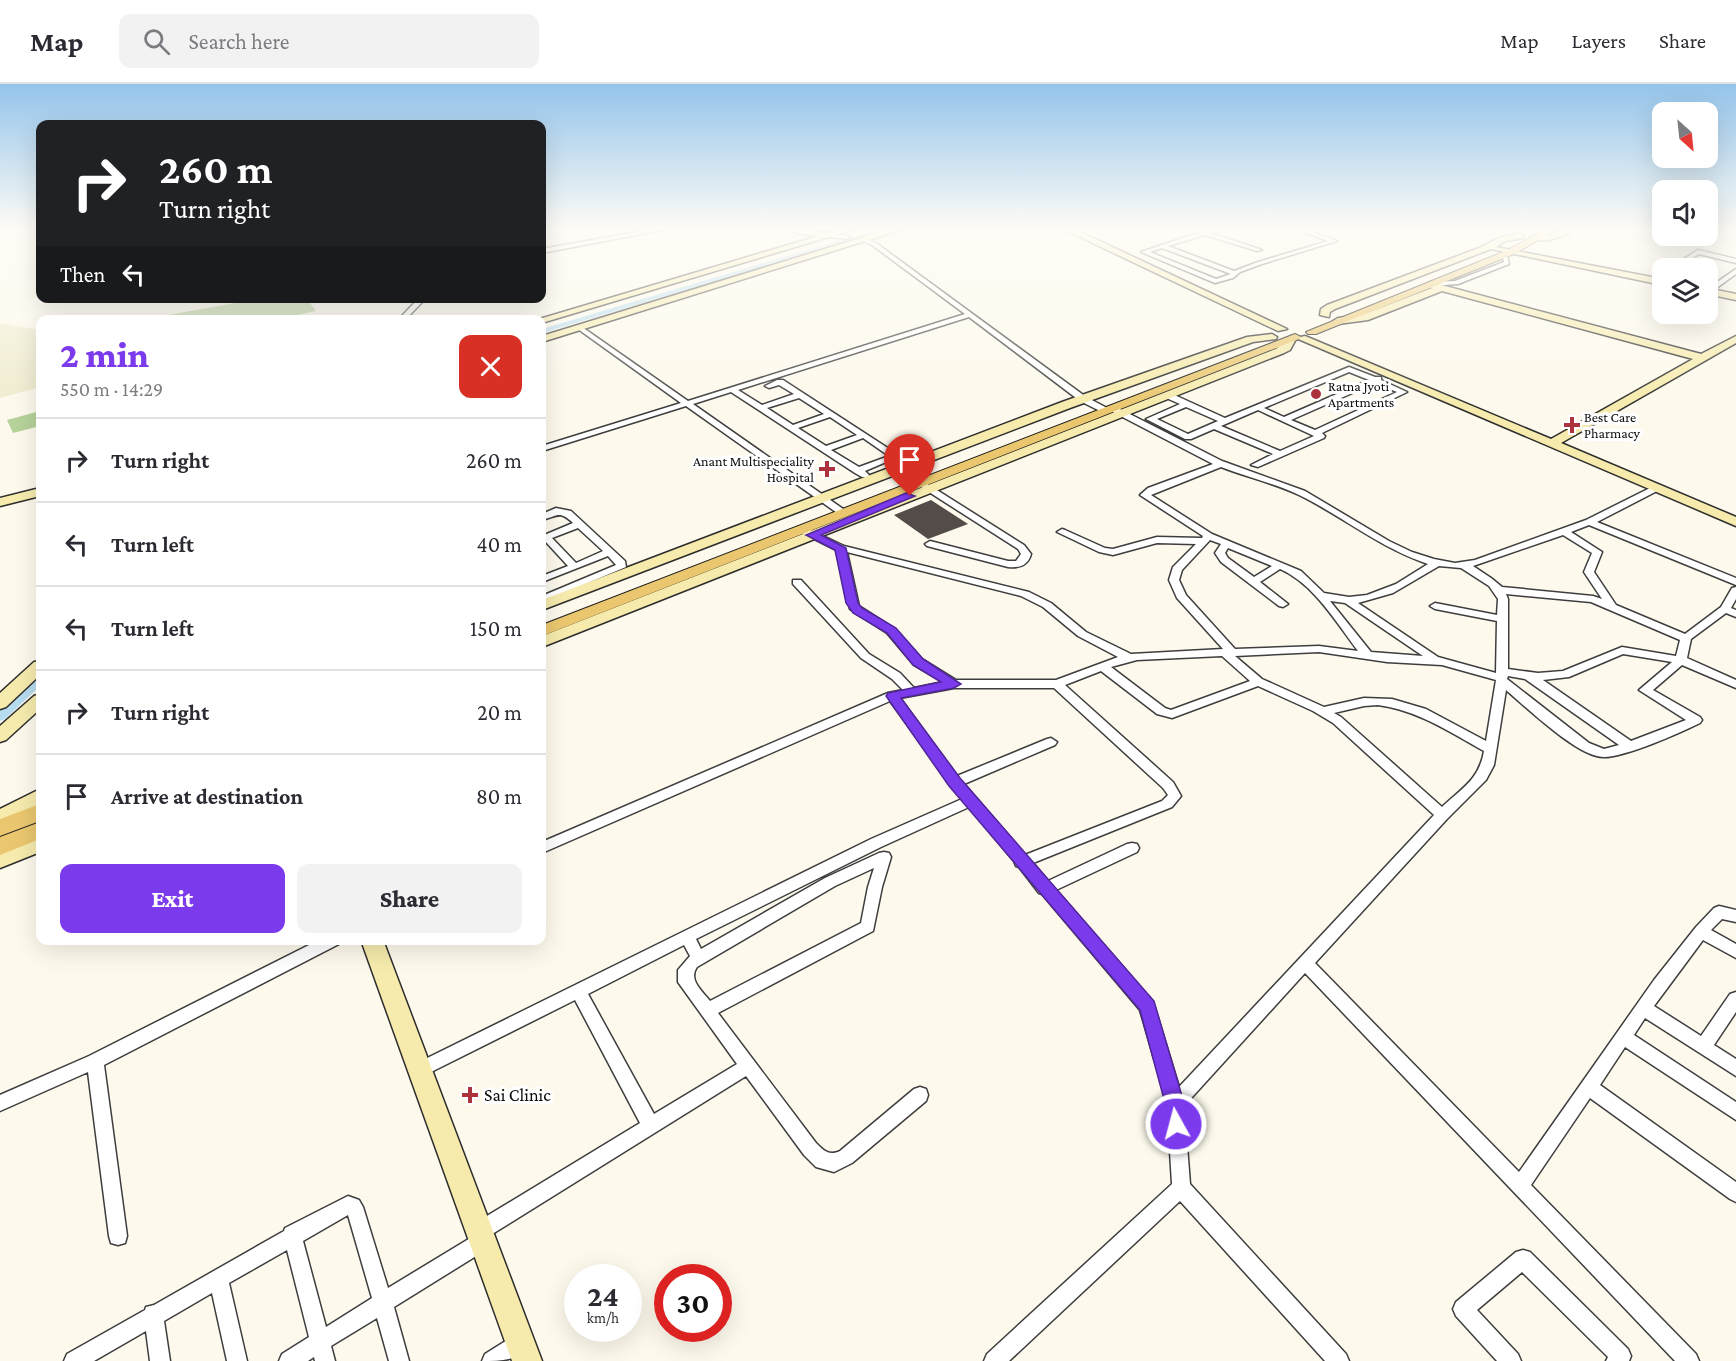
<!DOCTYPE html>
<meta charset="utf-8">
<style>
body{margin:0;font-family:"Crimson Pro",serif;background:#f2f2f3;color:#2b2b33;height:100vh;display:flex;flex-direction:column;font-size:22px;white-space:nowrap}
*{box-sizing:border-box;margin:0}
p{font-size:20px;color:#7c7c81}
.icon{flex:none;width:33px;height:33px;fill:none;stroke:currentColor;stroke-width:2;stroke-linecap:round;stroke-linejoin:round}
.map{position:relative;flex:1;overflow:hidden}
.side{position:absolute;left:36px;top:231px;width:510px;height:630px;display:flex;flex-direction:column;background:#fff;border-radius:12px;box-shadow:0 6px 24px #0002}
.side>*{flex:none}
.guide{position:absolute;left:36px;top:36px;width:510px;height:183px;border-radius:12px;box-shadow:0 6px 24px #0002;background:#202124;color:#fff;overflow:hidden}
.needle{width:39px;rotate:153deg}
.buttons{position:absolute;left:1652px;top:18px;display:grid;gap:12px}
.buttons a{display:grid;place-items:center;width:66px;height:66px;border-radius:12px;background:#fff;box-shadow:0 6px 24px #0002;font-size:30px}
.speed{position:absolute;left:564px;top:1180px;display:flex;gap:12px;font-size:30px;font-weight:700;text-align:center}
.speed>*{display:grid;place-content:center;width:78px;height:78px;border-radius:50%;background:#fff;box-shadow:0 6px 24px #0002;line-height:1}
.speed small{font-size:15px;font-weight:400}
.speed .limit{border:9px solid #d22;background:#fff;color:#111}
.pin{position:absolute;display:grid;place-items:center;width:51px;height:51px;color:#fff;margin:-62px -26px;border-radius:50% 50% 50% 0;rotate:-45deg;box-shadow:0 0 6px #0007}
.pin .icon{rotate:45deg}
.me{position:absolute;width:66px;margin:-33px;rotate:353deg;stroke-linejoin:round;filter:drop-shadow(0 0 4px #0008)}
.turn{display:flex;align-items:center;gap:21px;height:126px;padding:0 24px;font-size:27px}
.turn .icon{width:78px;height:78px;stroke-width:2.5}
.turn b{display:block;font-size:42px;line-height:51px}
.then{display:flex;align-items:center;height:57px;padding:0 24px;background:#0003;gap:12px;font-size:22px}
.round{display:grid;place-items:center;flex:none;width:63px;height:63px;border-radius:12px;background:#f2f2f3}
.summary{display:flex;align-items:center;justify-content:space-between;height:102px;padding:0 24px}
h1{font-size:36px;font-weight:800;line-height:45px;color:#7c3aed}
.primary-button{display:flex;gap:12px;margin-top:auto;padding:12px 24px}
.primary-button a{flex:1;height:69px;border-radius:12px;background:#7c3aed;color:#fff;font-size:24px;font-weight:800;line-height:69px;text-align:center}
.primary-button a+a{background:#f2f2f3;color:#2b2b33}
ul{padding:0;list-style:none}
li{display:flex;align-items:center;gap:18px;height:84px;padding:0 24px;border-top:2px solid #e1e1e2}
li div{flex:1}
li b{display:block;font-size:22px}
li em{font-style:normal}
header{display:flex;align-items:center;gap:36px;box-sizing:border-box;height:84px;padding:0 30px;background:#fff;border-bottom:2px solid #e1e1e2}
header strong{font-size:28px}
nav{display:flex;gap:33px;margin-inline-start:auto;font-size:21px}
.search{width:420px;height:54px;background:#f2f2f3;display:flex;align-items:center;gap:15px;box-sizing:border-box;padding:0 21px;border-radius:12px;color:#7c7c81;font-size:22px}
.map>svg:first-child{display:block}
.farmland{fill:#f0eccf}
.forest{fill:#b6d29a}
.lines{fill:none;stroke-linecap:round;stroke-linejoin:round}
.canal{fill:#b6dcef;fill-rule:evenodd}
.building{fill:#534c49}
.street-casing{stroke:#3e3e3e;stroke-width:3}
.secondary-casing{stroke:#2d2d2d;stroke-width:3}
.primary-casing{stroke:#1c1c1c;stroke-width:2}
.street{fill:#fff;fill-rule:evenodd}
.secondary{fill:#f6ebad;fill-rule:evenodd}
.primary{fill:#eac76f;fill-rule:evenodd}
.route{fill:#7c3aed;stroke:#51269a;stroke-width:1.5}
.poi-dot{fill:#ac333e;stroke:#fff;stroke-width:2}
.labels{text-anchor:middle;stroke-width:6;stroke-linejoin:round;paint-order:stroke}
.far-poi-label{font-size:14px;fill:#0b0b0b;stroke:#fff;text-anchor:start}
.near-poi-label{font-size:18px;fill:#0b0b0b;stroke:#fff;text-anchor:start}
</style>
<header>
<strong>Map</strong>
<div class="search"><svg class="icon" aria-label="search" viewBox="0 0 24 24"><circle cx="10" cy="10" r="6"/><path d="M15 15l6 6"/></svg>Search here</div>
<nav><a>Map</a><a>Layers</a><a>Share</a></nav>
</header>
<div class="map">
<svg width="1736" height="1277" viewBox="0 0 1736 1277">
<rect width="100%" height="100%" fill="#fdf9ec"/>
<path class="farmland" d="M0 239 40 246V303L0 314Z"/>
<path class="forest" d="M263 214 307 215 316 227 292 232 294 235H146Z
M40 327V342L13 349 7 336Z"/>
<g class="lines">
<path class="canal" d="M881 144H892L542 249V245Z
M40 591V602L5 635 0 637V624L35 592Z"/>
</g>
<path class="building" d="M931 416 968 440 928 455 894 431Z"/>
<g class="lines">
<g class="street-casing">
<path id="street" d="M659 144H673L542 169V165Z
M783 144 839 150 850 153 847 155 800 150Z
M1213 144H1223L1211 149 1262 166 1257 167 1205 151 1168 162 1234 187 1258 178 1328 157 1293 144H1302L1337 157 1262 180 1240 188 1233 194 1215 199 1141 168ZM1162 164 1231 190 1216 195 1150 168Z
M1658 144H1662V146L1659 145Z
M865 154 876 159 1086 313 1109 325 1116 323 1222 377 1305 407 1389 457 1412 468 1434 475 1455 479 1475 476 1586 436 1656 401 1660 404 1659 406 1597 438 1736 494V501L1589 441 1571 448 1602 468 1594 488 1616 521 1685 550 1721 523 1732 504 1736 503V515L1731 524 1736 526V533L1726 529 1691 555 1687 574 1736 596V604L1682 581 1653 606 1700 633 1702 636 1700 639C1680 649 1625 673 1604 673 1579 674 1526 623 1506 606L1494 681 1486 696 1447 735 1315 879 1519 1088 1654 896 1696 843 1714 824 1719 822 1736 826V838L1722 835 1711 846 1736 860V874L1703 856 1654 922 1701 952 1730 910 1736 908V928L1714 961 1736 975V992L1645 934 1634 951 1736 1018V1036L1625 963 1600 1001 1736 1098V1118L1730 1115 1590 1014 1531 1101 1696 1270 1699 1277H1675L1305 889 1184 1022 1190 1100 1346 1270 1349 1277H1325L1180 1117 1009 1277H984L987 1270 1172 1100 1167 1019 1140 926 1042 810 1039 809 1019 783 1016 782 1014 777 969 723 881 763 696 855 701 865 825 794 879 769 884 768 889 769 891 773 882 803 873 847 718 929 816 1059C824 1067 829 1072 840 1067L914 1005 920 1003 926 1005 928 1011 926 1017 852 1079 834 1088 816 1083 804 1071 746 992 489 1152 491 1157 489 1164 394 1223 409 1277H389L377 1234 331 1262 335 1277H315L314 1273 308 1277H279L282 1270 309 1253 287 1166 229 1199 247 1277H227L212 1209 164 1237 170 1277H150L146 1247 94 1277H64L67 1270 145 1226 146 1223 154 1221 284 1147 285 1144 348 1112 359 1116 363 1123 388 1204 472 1153 470 1148 472 1141 640 1039 575 916 419 994 413 991 411 986 413 981 871 755 962 715 890 617 542 769V758L888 609 903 606 892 595 861 574 793 500V496H801L869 570 900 589 914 604 943 598 914 581 887 549 850 525 836 466 798 447V443H804L844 462 1029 508 1051 519 1086 548 1131 570 1223 565 1177 514 1169 496 1173 483 1196 460 1157 459 1113 471 1099 468 1057 448 1062 445 1065 446 1105 464 1113 465 1157 453 1202 454 1203 452 1140 411 1148 404 1213 380 1111 327 1104 329 1080 317 969 233 738 306 762 321 794 310 779 301 769 304 765 302 777 296H783L900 372 865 387 869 391 868 393H862L855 389 731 308 693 320 846 427V431H840L686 322 542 367V362L681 319 578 245V243H582L688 317 965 230 872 161 863 157ZM799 314 824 330 793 341 767 324ZM830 333 857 351 826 362 798 344ZM863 354 889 372 859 383 831 366ZM1221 383C1246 393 1274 399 1299 411 1344 433 1378 463 1428 480L1396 500 1367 511 1349 513 1324 509 1301 487 1212 450 1151 411ZM1563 451 1592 469 1584 488 1602 515 1593 512 1502 503 1491 494 1473 482ZM1210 456 1221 460 1215 469 1221 478 1279 522 1283 523 1288 520 1260 498 1280 485C1314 500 1336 538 1358 567L1319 562 1235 565 1186 511 1179 496 1182 486ZM1228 464 1272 482 1254 493 1228 474 1225 469ZM847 468 1021 512 1043 523 1078 552 1118 573 1056 596H956L922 575 895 545 859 522ZM1439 482 1461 484 1489 502 1498 515 1497 531 1435 519 1430 522 1435 525 1497 537 1496 589 1438 573 1358 519 1393 509ZM1506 510 1591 518 1680 556 1676 572 1622 563 1563 587 1538 589 1508 585V515ZM1330 517 1345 519 1423 572 1371 568ZM1319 568 1387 578 1442 581 1496 596 1486 657 1426 625 1392 615 1364 614 1324 623 1262 595 1235 572ZM1623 570 1672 578 1639 606 1686 636 1631 657 1543 596 1569 593ZM1222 572 1250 597 1171 626 1165 624 1111 583 1137 576ZM1101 587 1157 630 1172 634 1258 602 1313 627 1333 639 1434 731 1179 1003 1153 918 1056 806 1137 768 1139 764 1137 760 1132 759 1127 760 1048 797 1033 779 1172 723 1181 712 1173 698 1065 601ZM1508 592 1525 595 1619 661 1604 665 1589 659 1507 595ZM954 604H1054L1163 704 1168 711 1162 717 1025 771 964 700 1055 661 1057 658 1051 654 1047 655 957 692 900 614ZM1378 621C1417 626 1450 648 1484 667 1479 696 1462 704 1442 723L1341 633 1334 629 1364 622ZM874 784 868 803 861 839 710 917C702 907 688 896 697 883L835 802ZM684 861 690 872 678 886V898L737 980 654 1030 588 910ZM348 1131 372 1214 326 1243 303 1157Z
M1698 166 1736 175V179L1699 170 1676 184H1670Z
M1502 170 1507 171 1509 180 1458 200 1431 202 1428 200 1431 198 1455 197 1504 178Z
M1736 185V190L1711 208H1707V205Z
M1662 189V194L1659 192Z
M419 214H426L405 236H398Z
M1349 283 1375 293H1381V296L1407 308 1322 349 1325 352 1324 354 1258 383 1251 381 1273 370 1214 345 1191 355H1185L1146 335 1180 320 1164 313V309H1170L1225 334ZM1349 288 1369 296 1284 333 1264 324ZM1375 299 1397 308 1315 346 1291 336ZM1186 323 1218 337 1188 350 1157 335ZM1258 326 1314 352 1280 367 1221 342Z
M921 396 1024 461 1031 470C1028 482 1019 484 1008 483L927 462 925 460 930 457 1008 477H1016L1021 470 1018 465 918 401 917 399Z
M556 424 571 427 625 477 626 483 542 518V512L616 481 608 472 542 498V492L568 482 545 457 542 458V452L573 439C559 426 558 432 542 436V430ZM578 444 603 467 576 479 552 454Z
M319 856H341L339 860 104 981 127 1152 125 1159 118 1161 111 1159 109 1152 88 988 0 1027V1011L89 972Z
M1523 1166 1530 1168 1628 1265 1631 1272 1629 1277H1606L1608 1273 1522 1188 1477 1226 1518 1270 1521 1277H1497L1456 1232 1453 1225 1456 1218 1516 1168Z
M520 1248 527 1251 530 1258C522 1277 501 1277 482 1277L485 1270Z"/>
</g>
<g class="secondary-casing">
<path id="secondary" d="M845 144H859L545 238 536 236Z
M893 144H907L542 258V252Z
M1061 144H1072L1287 245 1278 247Z
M1565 144H1576C1565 152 1544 161 1532 154L1553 150Z
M1520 149 1523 150V154L1506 157 1496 163 1662 195V201L1491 165 1335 225 1330 228 1329 233 1320 231 1321 225 1327 221 1479 164 1501 153Z
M1430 198 1701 270 1736 252V259L1561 359 1736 433V442L1296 254 1305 252 1551 355 1693 275 1442 207 1368 236 1338 240 1333 237 1338 234 1362 231 1432 204 1425 201Z
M1707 204 1736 210V216L1707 210Z
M1272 250 1277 253 1276 255 1253 258 1070 324 542 526V516L1062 318 1247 253Z
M1291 252 1296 255 1290 266 1284 269 542 563V552L1276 265Z
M40 404V412L0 422V414Z
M40 577V591L6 623 0 625V609L34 578Z
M40 610V625L6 656 0 658V642L34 612Z
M40 705V721L0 741V725Z
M40 752V768L0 784V767Z
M361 856H383L542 1277H512Z"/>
</g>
<g class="primary-casing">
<path id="primary" d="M1548 144H1559L1514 170 1316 250H1308L1306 248 1508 166Z
M1295 250 1301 253 1299 255 542 552V541Z
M40 720V737L0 752V735Z
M40 738V755L0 771V753Z"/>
</g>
<use href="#street" class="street"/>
<use href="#secondary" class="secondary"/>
<use href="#primary" class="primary"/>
</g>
<linearGradient id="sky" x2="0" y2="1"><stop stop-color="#94c4eb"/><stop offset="0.45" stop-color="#fefcf6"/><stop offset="1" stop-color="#fefcf6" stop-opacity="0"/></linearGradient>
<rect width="1736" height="323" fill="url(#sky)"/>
<path class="route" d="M906 409 915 412 821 451 846 464 858 519 862 524 896 544 923 575 961 600 954 604 901 614 960 694 1154 917 1184 1019 1186 1040 1183 1047 1176 1050 1169 1047 1166 1040 1165 1019 1140 926 949 702 886 612 888 609 941 598 913 581 887 549 853 529 846 519 835 466 806 451Z"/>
<g class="poi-dot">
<circle cx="1316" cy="310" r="6"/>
<path d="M1569 332h6v6h6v6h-6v6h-6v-6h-6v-6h6z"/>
<path d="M824 376h6v6h6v6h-6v6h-6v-6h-6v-6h6z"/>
<path d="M467 1002h6v6h6v6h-6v6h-6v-6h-6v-6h6z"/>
</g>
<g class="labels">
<g class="far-poi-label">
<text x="1328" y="307">Ratna Jyoti<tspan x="1328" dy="16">Apartments</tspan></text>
<text x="1584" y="338">Best Care<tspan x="1584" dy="16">Pharmacy</tspan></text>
<text x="814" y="382" text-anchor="end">Anant Multispeciality<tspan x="814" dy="16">Hospital</tspan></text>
</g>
<g class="near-poi-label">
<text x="484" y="1017">Sai Clinic</text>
</g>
</g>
</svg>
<div class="buttons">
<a><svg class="needle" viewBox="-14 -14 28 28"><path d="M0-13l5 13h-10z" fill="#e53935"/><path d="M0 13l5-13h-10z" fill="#7c7c81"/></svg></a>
<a><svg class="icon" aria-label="sound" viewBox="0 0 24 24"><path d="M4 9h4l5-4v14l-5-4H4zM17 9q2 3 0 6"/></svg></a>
<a><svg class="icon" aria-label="layers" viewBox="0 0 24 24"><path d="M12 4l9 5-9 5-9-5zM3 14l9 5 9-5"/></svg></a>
</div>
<div class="speed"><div>24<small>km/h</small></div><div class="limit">30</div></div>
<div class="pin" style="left:910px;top:412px;background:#d93025"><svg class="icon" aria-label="arrive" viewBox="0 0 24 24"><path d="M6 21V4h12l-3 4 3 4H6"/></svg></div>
<svg class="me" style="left:1176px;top:1040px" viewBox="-20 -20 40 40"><circle r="17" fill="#7c3aed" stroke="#fff" stroke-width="3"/><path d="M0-11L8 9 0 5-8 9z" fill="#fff"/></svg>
<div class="guide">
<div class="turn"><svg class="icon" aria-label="right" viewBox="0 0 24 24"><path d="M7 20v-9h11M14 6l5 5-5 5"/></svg><div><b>260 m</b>Turn right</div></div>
<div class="then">Then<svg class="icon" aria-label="left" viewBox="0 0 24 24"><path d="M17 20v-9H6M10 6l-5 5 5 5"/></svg></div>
</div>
<section class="side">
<div class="summary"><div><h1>2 min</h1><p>550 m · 14:29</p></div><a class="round" style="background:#d93025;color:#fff"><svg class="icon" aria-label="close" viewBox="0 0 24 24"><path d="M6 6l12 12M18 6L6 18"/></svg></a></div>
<ul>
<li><svg class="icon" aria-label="right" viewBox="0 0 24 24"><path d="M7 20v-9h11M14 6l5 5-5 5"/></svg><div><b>Turn right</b></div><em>260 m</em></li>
<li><svg class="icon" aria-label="left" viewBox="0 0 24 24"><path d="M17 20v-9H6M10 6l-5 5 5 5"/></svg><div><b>Turn left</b></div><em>40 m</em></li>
<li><svg class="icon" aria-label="left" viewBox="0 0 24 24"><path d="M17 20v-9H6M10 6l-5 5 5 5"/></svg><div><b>Turn left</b></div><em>150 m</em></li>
<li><svg class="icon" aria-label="right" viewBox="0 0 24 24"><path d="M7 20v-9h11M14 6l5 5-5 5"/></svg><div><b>Turn right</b></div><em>20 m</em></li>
<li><svg class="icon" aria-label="arrive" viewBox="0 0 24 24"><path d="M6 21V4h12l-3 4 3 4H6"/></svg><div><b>Arrive at destination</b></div><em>80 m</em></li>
</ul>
<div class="primary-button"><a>Exit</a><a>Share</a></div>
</section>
</div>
